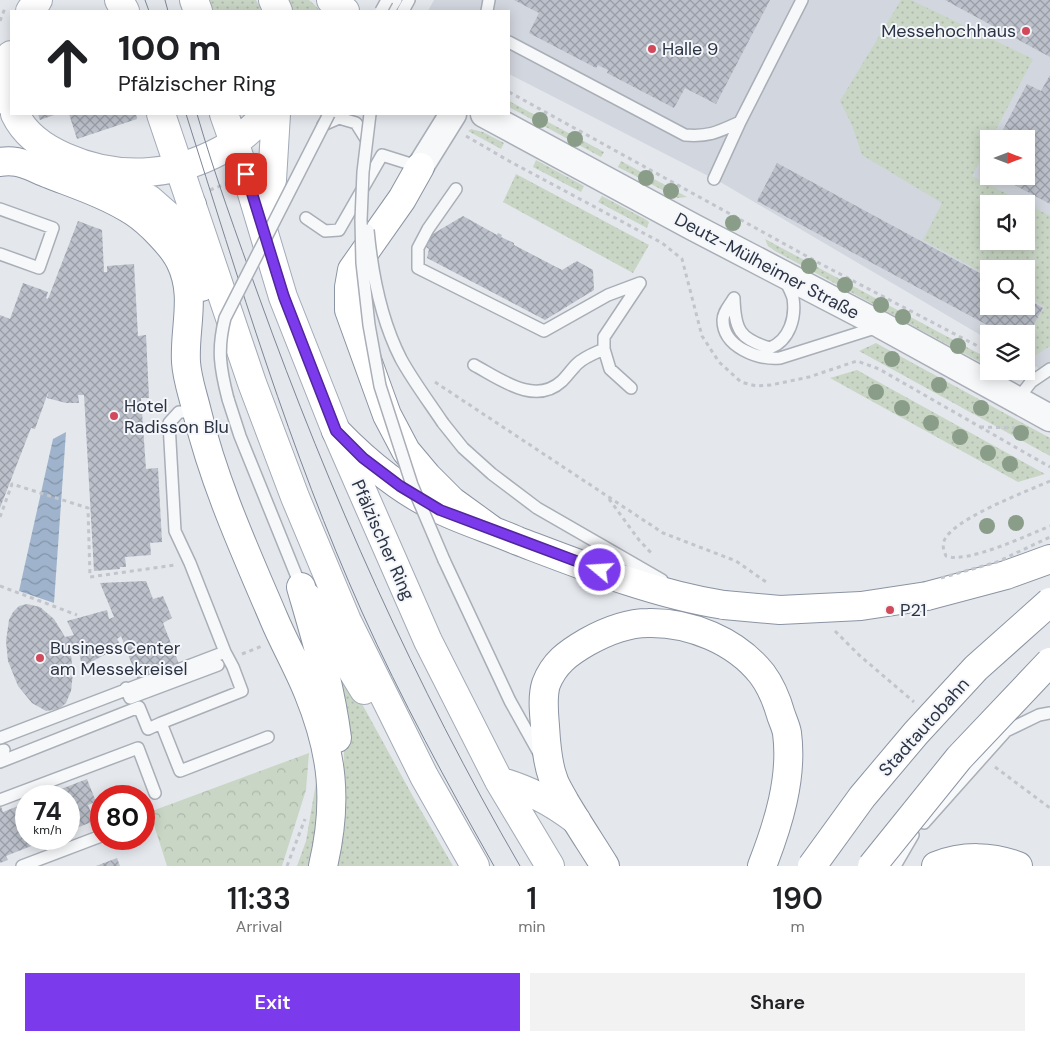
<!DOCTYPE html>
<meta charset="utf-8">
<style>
body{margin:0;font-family:"DM Sans",sans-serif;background:#f2f2f2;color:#202124;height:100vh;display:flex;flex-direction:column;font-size:19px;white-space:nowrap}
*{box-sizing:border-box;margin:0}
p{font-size:16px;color:#757577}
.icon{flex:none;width:28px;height:28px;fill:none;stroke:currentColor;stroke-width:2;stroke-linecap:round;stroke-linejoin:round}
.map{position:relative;height:866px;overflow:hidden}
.panel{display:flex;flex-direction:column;background:#fff;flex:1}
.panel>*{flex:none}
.hud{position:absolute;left:10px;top:10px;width:500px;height:105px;border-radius:0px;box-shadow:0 2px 12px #0003;background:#fff;color:#202124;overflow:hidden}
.needle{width:32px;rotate:90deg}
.tools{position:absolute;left:980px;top:130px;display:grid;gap:10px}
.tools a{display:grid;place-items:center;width:55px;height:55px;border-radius:0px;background:#fff;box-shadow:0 2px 12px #0003;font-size:25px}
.speed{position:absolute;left:15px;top:785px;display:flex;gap:10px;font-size:25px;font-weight:700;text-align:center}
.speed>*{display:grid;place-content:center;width:65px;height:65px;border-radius:50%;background:#fff;box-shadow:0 2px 12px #0003;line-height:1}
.speed small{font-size:12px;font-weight:400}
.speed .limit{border:8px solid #d22;background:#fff;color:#111}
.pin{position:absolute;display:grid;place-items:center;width:42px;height:42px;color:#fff;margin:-21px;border-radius:10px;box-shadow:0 2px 8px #0006}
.me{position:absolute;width:55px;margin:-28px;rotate:288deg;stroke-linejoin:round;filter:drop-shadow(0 0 4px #0008)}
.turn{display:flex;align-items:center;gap:18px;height:105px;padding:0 25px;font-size:22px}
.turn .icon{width:65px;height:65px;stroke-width:2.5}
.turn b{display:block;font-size:35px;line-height:42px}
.eta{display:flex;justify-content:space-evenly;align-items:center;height:85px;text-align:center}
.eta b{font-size:30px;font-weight:600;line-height:35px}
.primary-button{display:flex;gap:10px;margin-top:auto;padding:10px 25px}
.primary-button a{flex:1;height:58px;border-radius:0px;background:#7c3aed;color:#fff;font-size:20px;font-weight:600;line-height:58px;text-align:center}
.primary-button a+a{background:#f2f2f2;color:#202124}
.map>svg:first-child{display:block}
.built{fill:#d2d6de;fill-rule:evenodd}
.grass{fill:url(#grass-dots);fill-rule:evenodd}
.forest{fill:url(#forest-crowns)}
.water{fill:url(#water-waves)}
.building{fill:url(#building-cross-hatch)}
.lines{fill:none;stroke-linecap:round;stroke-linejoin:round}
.service-casing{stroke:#a9aeb7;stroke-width:14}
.tertiary-casing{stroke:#a9aeb7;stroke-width:29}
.primary-casing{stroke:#a3abb8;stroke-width:30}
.trunk-casing{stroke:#8b94a3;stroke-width:30}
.path{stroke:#c2c5cb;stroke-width:3;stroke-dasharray:4 4;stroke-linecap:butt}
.service{stroke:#f7f8fa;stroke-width:11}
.tertiary{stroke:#f7f8fa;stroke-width:26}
.primary{stroke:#fff;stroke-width:28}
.trunk{stroke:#fff;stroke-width:28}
.tram{stroke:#7d8696;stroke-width:1}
.service-bridge-casing{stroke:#a9aeb7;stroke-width:14;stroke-linecap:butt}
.trunk-bridge-casing{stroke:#8b94a3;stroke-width:30;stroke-linecap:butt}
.path-bridge{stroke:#c2c5cb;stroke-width:3;stroke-dasharray:4 4;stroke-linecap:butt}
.service-bridge{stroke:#f7f8fa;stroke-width:11}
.trunk-bridge{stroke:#fff;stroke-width:28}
.tree{fill:#899d89}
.route-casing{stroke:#51269a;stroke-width:12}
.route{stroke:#7c3aed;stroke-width:9}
.poi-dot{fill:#d1495b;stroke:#f4f6f9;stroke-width:2}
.labels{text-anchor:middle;stroke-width:4;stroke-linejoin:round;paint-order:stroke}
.poi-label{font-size:18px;fill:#2b3445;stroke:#f4f6f9;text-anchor:start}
.street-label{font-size:18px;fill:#2b3445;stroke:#f4f6f9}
</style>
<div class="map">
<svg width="1050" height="866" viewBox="0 0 1050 866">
<defs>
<pattern id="grass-dots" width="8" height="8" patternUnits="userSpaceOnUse" patternTransform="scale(1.25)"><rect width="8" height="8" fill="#c9d6c5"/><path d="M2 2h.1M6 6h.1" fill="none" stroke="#adb8ab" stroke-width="1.8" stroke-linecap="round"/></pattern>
<pattern id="forest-crowns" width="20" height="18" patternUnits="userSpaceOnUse" patternTransform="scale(1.25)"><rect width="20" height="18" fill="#c9d6c5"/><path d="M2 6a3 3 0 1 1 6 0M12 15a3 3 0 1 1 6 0" fill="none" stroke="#adb8ab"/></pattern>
<pattern id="water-waves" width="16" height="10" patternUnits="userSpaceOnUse" patternTransform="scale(1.25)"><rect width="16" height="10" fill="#9fb4cc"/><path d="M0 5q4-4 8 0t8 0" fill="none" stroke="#8293a7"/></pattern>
<pattern id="building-cross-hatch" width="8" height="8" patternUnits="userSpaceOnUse" patternTransform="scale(1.25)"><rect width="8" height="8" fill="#bbc0ca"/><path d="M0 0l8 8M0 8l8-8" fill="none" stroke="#989da6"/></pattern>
</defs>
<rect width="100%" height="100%" fill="#e4e7ec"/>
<path class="built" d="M434 0H1050V375L1026 361V334H989V340L722 183 509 74V11H428ZM989 139H1026V176H989ZM989 204H1026V241H989ZM989 269H1026V306H989Z"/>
<path class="grass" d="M210 0H256L262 11H213Z
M288 0H309L321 11H293Z
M901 0H911L1033 59 991 139H989V143L972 176 1050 216V346L1030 359 1026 357V338L1045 307 1026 296V269H989V276L923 240 942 203 862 155 852 125 840 101ZM989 204H1026V241H989Z
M509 101 604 152 601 157 509 107Z
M471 129 483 132 504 143 501 149 468 131Z
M536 160 584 186 581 192 533 167Z
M621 161 687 197 678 198 618 167Z
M516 174 649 245 633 273 503 202Z
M602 196 645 219 649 222 647 228 598 202Z
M765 239 989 359V367L775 251 768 246Z
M876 343 1050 438V456L859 351Z
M857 370 875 380 1045 474 1018 482 830 378Z
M323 633 416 802 453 866H333L344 789V749Z
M324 776 313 866H297L306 841 317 777Z"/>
<path class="forest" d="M309 753 306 790 282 866H167L154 825 144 828V814Z"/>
<path class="water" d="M66 432 54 603 19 591 53 439Z"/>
<path class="building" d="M514 0H770L716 104 685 88 674 108 607 73 608 70 598 65 596 68 529 33 539 13Z
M945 0H1050V57Z
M1050 75V204L998 176H1026V139H998L1027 84 1041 91Z
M38 114H57L40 120Z
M69 114H136L137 119 77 139Z
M989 156V171L982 168Z
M777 163 989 278V306H1026V298L1043 308 1026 339V334H1004L757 201Z
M463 216 497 235 498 233 502 235 501 237 514 243V245L562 270 577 261 593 270 594 290 545 320 427 258 429 249 426 247V238Z
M78 221 102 230 104 272H107V266L134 264 138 336 146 335 149 398H141L146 469 158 468 162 542 150 543 151 555 125 557 126 567H120V569L94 571 84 395H78L79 403H66L47 398 49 390 35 429 31 428 0 508V315L10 319 23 283 48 292 46 298 48 299Z
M146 581 153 599 163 596 172 618 163 623 179 664 138 680 121 636 117 639 121 646 82 667 79 651 71 655 73 673 71 691 66 703 59 709 46 711 32 703 18 686 8 661 6 641 9 620 13 612 19 606 27 604 40 607 54 619 65 637 74 635 67 621 107 610 109 619 114 617 100 583Z
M87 779 96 802 88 805 94 821 69 831V796H43Z
M26 803V839H49L6 856 8 860 0 863V804L3 812Z
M117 858 120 866H96Z"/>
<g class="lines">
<g class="service-casing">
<path id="service" d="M389 11 396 0
M403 11 409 0
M487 11 489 0
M509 42 685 135C709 137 718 132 740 122
M323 125 339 118 356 123 366 139
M714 179 740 122 802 0
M456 189 428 229 418 248V268L544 331 608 295 640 283
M0 209 53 228 39 268 0 254
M306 218 325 231 339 230 382 155 420 167
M734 298C730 305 723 312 723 320 723 347 758 360 780 358L878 327
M734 299C735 329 739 339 770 348 790 340 796 317 793 298 791 291 787 285 785 279
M474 365C500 379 535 406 562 381 567 376 572 369 577 364 584 357 595 353 604 349
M631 388 610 369 604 349V337L640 283
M228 399 240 436 301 587
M1017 400 1031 382 1050 369
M443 423 463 448 492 474 537 508 662 580
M444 560 510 701 539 753
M225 652 233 667 242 691 161 723 180 771 268 737
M126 688 130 698 218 665
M0 738 225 652 190 563 175 531 169 423 179 412H197
M0 751 4 750
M0 762 139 707 148 729 161 723
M0 800 138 748 155 793
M924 823 1006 731 1039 715 1050 713
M22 866 101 836
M895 866 913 835"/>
</g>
<g class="tertiary-casing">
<path id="tertiary" d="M484 114 693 227 881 325 1050 418
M420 167 453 114"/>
</g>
<g class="primary-casing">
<path id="primary" d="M119 0 125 11
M194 0 198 11
M273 0 278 11
M331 0 345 11
M30 11 38 0
M11 55 7 88 11 104
M15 114C25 135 44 148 65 157 121 182 181 176 232 144 245 136 256 124 267 114
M161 114 252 383 295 497 347 621 424 776 475 866
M224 114 251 190 283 297 336 431 428 641 499 781 550 866
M105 175 124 187 149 199 205 248
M261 221 272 180 276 114
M307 597 364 690
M499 781C529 790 551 801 576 820"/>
</g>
<g class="trunk-casing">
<path id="trunk" d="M0 162C6 161 11 161 17 162 28 164 38 170 49 174 77 185 108 195 134 212 149 222 172 245 180 261 197 295 184 327 186 362 187 379 193 395 197 412 214 483 245 551 274 619 284 643 298 667 308 692 333 753 338 802 323 866
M420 167 402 199 352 270 349 287V310L387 415 406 451 427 476 452 501 492 530
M192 205C190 233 199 259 201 287
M336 431C366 462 401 491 441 510 466 522 493 530 518 541 584 566 654 594 724 605
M301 587C316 639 330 684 337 738
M927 596 1006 575 1050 559
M605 866C592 845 578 824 565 802 561 794 555 786 553 778 547 762 546 743 545 726 544 713 542 697 546 684 554 663 568 653 587 642 605 632 628 623 648 623 690 622 736 641 762 674 771 686 777 701 781 715 783 721 786 727 787 733 793 778 778 825 762 866
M936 866C963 855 992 856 1018 866"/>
</g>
<path class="path" d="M0 21 5 8
M509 92 819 263 989 352
M466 136 509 161 662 243 682 259 702 336 719 362 741 382 756 386 771 385 809 377 857 361 879 369 1050 467
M210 190 225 184
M435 382 663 533 736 561 769 584
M980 427 1017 428
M1050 481C1028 491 952 519 944 541 942 546 944 551 946 556 967 564 1028 535 1050 526
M609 499 639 540 653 555
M0 517 12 484 88 508 90 577 175 565
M0 586 77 615
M835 631 859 655 914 702
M242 654 262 646
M995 767 1050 808
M287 866 305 819"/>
<use href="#service" class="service"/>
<use href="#tertiary" class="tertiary"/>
<use href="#primary" class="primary"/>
<use href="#trunk" class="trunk"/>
<path class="tram" d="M145 0 149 11
M165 0 168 11
M186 114C239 281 290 451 362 612 401 699 447 783 494 866
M197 114C215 176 237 236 259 297 330 494 415 685 520 866"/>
<g class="service-bridge-casing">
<path id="service-bridge" d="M381 11 387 0
M370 114 363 172 361 220 362 263 369 325 380 386 412 485 444 560
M368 230C372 273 381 320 401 359 413 381 429 402 443 423
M228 399C220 368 217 349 225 318L329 114"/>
</g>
<g class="trunk-bridge-casing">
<path id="trunk-bridge" d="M724 605 780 610 861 606 927 596
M812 866 862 797 916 733 976 668 1050 602
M872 866 959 758 1050 662"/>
</g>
<path class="path-bridge" d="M941 578 997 562 1050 537"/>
<use href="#service-bridge" class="service-bridge"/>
<use href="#trunk-bridge" class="trunk-bridge"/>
</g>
<g class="tree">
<circle cx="540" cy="120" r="8"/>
<circle cx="575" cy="139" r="8"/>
<circle cx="646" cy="178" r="8"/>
<circle cx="671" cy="191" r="8"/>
<circle cx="733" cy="223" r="8"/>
<circle cx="809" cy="266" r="8"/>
<circle cx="845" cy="285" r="8"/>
<circle cx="881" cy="305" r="8"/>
<circle cx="903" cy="317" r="8"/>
<circle cx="958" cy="346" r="8"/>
<circle cx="892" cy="359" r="8"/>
<circle cx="939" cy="385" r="8"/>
<circle cx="876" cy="392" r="8"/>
<circle cx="902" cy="408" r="8"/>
<circle cx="981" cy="408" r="8"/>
<circle cx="931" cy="423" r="8"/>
<circle cx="1021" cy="433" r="8"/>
<circle cx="960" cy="437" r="8"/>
<circle cx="988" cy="453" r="8"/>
<circle cx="1010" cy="464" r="8"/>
<circle cx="1016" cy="523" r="8"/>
<circle cx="987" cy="526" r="8"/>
</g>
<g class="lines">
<g class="route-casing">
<path id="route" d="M246 174 284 297 336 431 363 458 400 486 440 510 600 570"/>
</g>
<use href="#route" class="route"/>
</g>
<g class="poi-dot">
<circle cx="1026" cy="31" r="5"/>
<circle cx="652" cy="49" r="5"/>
<circle cx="114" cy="416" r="5"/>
<circle cx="890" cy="610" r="5"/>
<circle cx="40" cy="658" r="5"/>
</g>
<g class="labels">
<g class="poi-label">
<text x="1016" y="37" text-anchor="end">Messehochhaus</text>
<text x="662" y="55">Halle 9</text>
<text x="124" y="412">Hotel<tspan x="124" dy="21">Radisson Blu</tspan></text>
<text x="900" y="616">P21</text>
<text x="50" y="654">BusinessCenter<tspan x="50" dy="21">am Messekreisel</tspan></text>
</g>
<g class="street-label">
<text transform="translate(767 266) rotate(28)" y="6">Deutz-Mülheimer Straße</text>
<text transform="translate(383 540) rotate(66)" y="6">Pfälzischer Ring</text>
<text transform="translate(924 727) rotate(-48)" y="6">Stadtautobahn</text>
</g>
</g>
</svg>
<div class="tools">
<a><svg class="needle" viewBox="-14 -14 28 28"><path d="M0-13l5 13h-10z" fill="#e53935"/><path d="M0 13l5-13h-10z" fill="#757577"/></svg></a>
<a><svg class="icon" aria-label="sound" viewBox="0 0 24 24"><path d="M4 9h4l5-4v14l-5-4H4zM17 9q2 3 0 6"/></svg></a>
<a><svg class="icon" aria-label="search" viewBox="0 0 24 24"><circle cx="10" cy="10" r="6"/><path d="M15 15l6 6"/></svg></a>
<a><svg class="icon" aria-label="layers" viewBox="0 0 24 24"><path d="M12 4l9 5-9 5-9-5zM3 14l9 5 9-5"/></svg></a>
</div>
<div class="speed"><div>74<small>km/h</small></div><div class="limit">80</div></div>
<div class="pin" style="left:246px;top:174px;background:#d93025"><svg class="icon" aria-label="arrive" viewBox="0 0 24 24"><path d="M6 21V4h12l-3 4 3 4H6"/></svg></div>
<svg class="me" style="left:600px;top:570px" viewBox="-20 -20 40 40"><circle r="17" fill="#7c3aed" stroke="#fff" stroke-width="3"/><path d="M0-11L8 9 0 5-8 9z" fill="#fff"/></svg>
<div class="hud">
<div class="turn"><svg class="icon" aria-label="ahead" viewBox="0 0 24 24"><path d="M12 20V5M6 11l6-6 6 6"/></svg><div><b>100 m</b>Pfälzischer Ring</div></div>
</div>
</div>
<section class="panel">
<div class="eta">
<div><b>11:33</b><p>Arrival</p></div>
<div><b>1</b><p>min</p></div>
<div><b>190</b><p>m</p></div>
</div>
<div class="primary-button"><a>Exit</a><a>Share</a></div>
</section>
